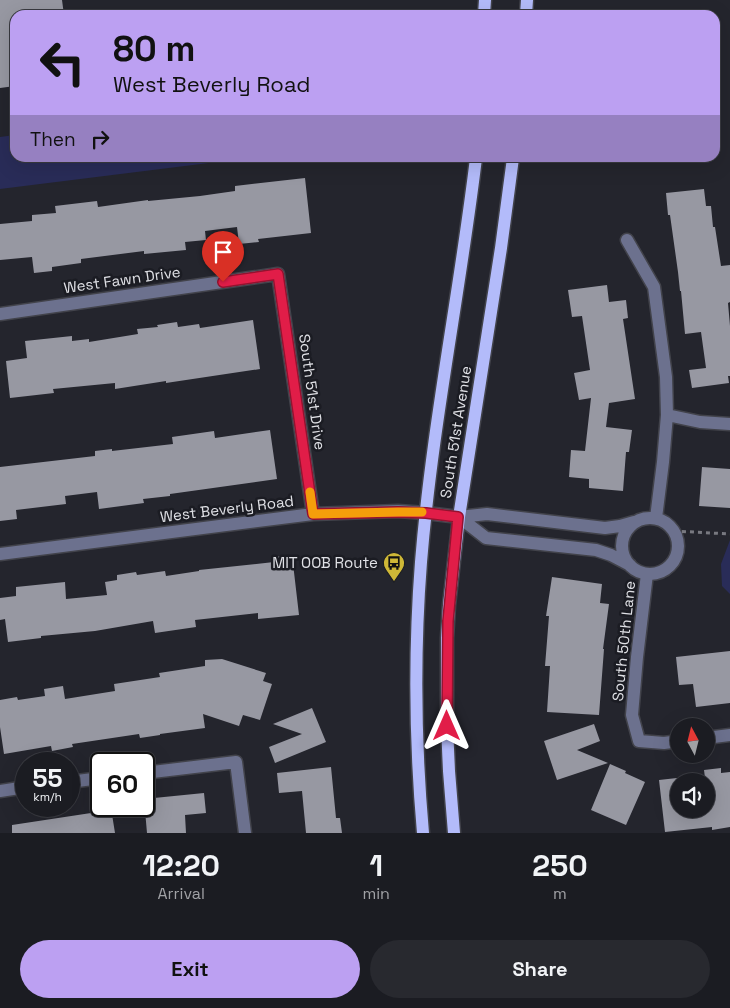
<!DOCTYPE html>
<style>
body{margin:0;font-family:"Space Grotesk",sans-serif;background:#28292f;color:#f1f3f6;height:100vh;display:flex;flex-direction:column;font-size:19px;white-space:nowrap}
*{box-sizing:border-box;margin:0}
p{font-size:16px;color:#a0a1a5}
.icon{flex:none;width:28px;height:28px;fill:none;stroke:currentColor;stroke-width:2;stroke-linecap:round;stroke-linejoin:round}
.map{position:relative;height:833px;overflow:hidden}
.sheet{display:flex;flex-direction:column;background:#1b1c22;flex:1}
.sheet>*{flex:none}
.guide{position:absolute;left:10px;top:10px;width:710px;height:152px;border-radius:15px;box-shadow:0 5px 20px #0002,0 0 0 1px #393a40;background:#bca0f2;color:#111;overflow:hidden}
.needle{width:32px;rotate:353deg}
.tools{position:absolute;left:670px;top:718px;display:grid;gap:10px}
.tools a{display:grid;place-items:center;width:45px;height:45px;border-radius:50%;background:#1b1c22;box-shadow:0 5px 20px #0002,0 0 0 1px #393a40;font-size:25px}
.speed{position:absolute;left:15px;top:752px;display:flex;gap:10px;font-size:25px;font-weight:700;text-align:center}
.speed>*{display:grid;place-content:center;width:65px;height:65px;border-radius:50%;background:#1b1c22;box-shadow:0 5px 20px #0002,0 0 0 1px #393a40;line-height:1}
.speed small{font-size:12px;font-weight:400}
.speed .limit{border:2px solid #111;border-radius:8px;background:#fff;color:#111}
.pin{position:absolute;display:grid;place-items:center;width:42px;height:42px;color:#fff;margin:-51px -21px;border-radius:50% 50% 50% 0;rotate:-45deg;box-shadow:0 0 5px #0007}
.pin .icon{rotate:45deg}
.me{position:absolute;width:55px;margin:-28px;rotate:0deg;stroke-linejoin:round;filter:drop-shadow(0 0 4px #0008)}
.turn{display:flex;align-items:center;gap:18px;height:105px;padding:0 20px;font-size:22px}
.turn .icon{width:65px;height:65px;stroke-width:2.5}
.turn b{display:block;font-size:35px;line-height:42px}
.then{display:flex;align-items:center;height:48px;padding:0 20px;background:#0003;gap:10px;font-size:19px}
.eta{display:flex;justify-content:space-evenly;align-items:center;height:85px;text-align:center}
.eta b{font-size:30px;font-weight:700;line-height:35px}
.button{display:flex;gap:10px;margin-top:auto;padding:10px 20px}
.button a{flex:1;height:58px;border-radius:30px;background:#bca0f2;color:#111;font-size:20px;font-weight:700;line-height:58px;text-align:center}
.button a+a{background:#28292f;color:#f1f3f6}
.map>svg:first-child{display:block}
.green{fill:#292c58}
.building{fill:#9798a2}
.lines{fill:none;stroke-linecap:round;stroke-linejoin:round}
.minor-casing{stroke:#42434b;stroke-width:15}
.major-casing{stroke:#42434b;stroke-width:15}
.path{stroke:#787980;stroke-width:3;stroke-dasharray:4 4;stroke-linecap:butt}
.minor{stroke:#6c718e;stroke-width:12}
.major{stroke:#b3bbfa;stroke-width:12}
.route-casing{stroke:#92132f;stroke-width:12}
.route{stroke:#e11d48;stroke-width:9}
.slow{stroke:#f59e0b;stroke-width:9}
.labels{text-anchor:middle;stroke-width:5;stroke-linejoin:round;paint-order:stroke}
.street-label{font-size:15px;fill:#e0e1e6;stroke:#1b1c23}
.poi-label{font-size:15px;fill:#e0e1e6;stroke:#1b1c23;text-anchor:end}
</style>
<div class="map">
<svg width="730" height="833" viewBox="0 0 730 833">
<rect width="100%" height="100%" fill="#24252d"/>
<path class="green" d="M15 135V158H249L0 189V137Z
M730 540V594L722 586 721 564Z"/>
<path class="building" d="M0 0H62L64 15H15V86L0 88Z
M305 178 311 233 258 239 259 242 239 244 237 227 205 231 206 240 185 242 186 250 144 254V251L81 259V263L52 267V271L34 273 32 257 0 260V224L32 221V215L56 213 55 206 97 201 98 207 148 200V201L200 196 235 191V186Z
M704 189 706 206H711L713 227H715L721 266 730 265V302L728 303 730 326V376H728L729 383 692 388 689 370 706 368 701 332 685 334 681 291H680L678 272 670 215H668L666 193Z
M607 285 609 302 626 300 628 318 623 319 635 399 609 403 606 427 632 430 629 452H626L623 491 589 488V479L569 477 571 450 585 451 591 398 579 400 574 373 590 370 582 316 572 317 568 290Z
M253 320 260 369 166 383V381L115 389V383L53 389 54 393 10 398 6 361 27 358 25 341 72 336V341L89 339V342L138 334 137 329 158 327 157 325 177 322 178 327 199 324 200 328Z
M270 430 277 479 170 494V496L143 499 144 503 99 509 97 492 65 496 66 504 16 510 17 519 0 521V467L95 456V451L112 449V451L173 444 172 437 214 431 215 438Z
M702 467 730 469V508L699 506Z
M292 555 299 615 258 619V613L195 620 196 627 155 633 153 621 95 631 41 636V638L8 642 5 619 0 620V598L16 596V587L65 582 66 599 107 595 105 582 117 580V575L136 572 137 575 165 571 166 576 199 571V570L274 562 273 557Z
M552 577 602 584 600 603 609 604 603 649H604L599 715 547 712 550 666H545L549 616H546Z
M730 651V703L696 707 693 684 679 685 676 657Z
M222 659 266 673 263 681 272 684 260 720 243 715 239 726 203 714 205 728 160 734V735L140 738 139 734 72 744 73 747 52 751 51 746 4 754 0 727V700L17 697 18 700 45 696 44 689 63 686 65 699 115 691 114 684 160 677 159 673 205 666V660Z
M312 708 326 742 275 763 269 747 302 734 273 724Z
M594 724 600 741 577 750 608 763 557 780 544 741Z
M610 764 626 771 625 773 645 782 626 825 591 810Z
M331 767 336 818H340L342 833H306L302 791 279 793 277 773Z
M721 768V773L730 772V827L712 830V827L665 832 659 780 677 778 679 794V809H709L704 770Z
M204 793 206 813 185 815 186 833H147L144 799Z
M111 808 115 833H12V825L91 813V811Z"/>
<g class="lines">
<g class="minor-casing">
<path id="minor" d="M627 240 654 287 666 377 667 415 663 462 656 518
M0 314 278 274 313 514
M667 415 700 422 730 424
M459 517 486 538 596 550 611 555 630 565
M622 546a28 28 0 1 1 56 0a28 28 0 1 1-56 0Z
M0 554 313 514 398 511 426 513 459 517 487 514 605 528 620 526 634 522
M647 574 637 657 632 715 639 741 664 743 679 741
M706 738 730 735
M144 773 236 762 245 833
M69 782 101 778
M0 791 26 787"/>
</g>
<g class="major-casing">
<path id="major" d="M484 15 485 0
M526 15 527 0
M423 833C415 743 414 652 421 562 432 426 460 292 476 158
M454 833 449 771 447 726V638L449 605 459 517 501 248 513 158"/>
</g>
<path class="path" d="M674 531 730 534"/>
<use href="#minor" class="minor"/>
<use href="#major" class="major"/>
</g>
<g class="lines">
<g class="route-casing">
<path id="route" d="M223 282 278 274 313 514 398 512 426 513 458 517 448 621 447 726"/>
</g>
<use href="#route" class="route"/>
<path class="slow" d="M310 492 313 514 398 512H422"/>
</g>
<defs>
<g id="bus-pin" transform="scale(1.125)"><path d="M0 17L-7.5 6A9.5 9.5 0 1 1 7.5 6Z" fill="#cfb837" stroke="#1b1c23"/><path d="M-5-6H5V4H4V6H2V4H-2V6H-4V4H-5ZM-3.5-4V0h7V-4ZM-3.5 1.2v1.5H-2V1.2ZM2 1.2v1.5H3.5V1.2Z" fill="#111"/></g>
</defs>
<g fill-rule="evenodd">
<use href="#bus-pin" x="394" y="563"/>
</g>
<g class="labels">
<g class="street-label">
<text transform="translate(122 280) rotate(-8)" y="5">West Fawn Drive</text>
<text transform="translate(312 392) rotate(82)" y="5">South 51st Drive</text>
<text transform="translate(456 432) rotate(-81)" y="5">South 51st Avenue</text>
<text transform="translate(227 509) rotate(-7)" y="5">West Beverly Road</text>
<text transform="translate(624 641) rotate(-84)" y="5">South 50th Lane</text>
</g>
<g class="poi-label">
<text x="378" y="568">MIT OOB Route</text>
</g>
</g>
</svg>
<div class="tools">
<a><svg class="needle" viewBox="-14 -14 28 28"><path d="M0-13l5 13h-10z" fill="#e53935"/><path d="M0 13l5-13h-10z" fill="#a0a1a5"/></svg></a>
<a><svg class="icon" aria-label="sound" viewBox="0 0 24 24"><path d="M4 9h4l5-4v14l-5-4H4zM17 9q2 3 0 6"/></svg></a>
</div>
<div class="speed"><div>55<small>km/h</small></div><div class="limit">60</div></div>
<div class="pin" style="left:223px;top:282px;background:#d93025"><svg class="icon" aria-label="arrive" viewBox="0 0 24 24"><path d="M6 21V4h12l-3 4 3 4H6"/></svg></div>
<svg class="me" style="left:447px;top:726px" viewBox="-20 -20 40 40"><path d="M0-17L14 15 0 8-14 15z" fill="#e11d48" stroke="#fff" stroke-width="4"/></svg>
<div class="guide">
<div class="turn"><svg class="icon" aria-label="left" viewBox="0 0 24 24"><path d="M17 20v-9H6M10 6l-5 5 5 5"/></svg><div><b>80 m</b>West Beverly Road</div></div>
<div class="then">Then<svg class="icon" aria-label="right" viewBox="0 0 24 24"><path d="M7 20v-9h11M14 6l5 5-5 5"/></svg></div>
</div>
</div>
<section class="sheet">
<div class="eta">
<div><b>12:20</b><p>Arrival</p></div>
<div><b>1</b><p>min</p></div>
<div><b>250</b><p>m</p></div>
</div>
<div class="button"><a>Exit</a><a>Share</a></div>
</section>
